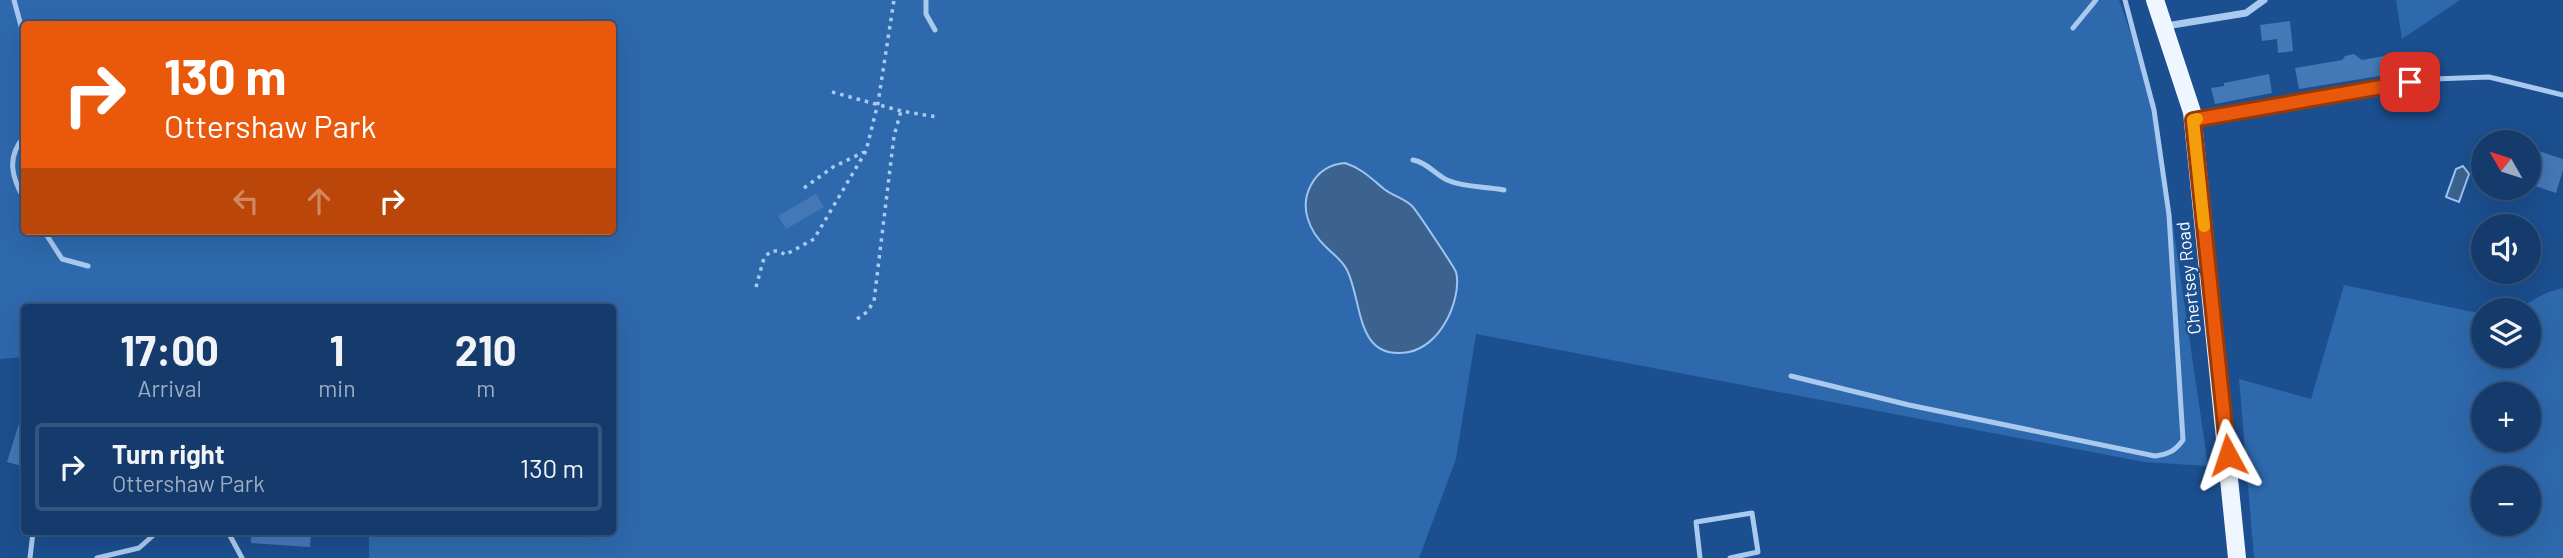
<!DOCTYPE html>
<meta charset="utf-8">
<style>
body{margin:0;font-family:Barlow,sans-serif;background:#214673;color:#f1f3f6;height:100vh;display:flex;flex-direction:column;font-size:26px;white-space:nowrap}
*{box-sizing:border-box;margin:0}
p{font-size:23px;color:#9dadc1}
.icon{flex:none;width:38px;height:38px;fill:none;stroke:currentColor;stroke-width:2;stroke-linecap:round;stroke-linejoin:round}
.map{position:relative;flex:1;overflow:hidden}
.drawer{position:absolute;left:21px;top:304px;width:595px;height:231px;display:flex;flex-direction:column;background:#143b6b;border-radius:7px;box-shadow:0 7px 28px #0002,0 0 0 2px #33557e}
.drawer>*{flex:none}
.banner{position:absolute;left:21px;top:21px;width:595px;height:214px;border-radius:7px;box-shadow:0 7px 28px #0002,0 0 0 2px #33557e;background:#ea580c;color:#fff;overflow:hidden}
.needle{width:46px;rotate:309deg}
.tools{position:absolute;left:2471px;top:130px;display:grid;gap:14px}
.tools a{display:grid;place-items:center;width:70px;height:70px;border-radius:50%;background:#143b6b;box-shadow:0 7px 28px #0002,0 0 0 2px #33557e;font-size:35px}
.pin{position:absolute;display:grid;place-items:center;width:60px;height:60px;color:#fff;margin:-30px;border-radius:14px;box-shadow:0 4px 10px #0006}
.me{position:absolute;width:77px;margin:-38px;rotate:355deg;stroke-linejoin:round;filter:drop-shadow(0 0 5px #0008)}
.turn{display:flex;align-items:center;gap:24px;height:147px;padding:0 28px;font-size:32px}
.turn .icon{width:91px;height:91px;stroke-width:2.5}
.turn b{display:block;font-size:49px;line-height:60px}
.lanes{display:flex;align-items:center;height:66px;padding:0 28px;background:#0003;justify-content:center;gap:35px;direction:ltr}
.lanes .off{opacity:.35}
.eta{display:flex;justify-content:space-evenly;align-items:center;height:119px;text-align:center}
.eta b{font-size:42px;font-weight:700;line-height:49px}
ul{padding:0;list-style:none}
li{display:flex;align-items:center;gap:21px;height:88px;margin:0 14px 10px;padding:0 14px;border:4px solid #33557e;border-radius:7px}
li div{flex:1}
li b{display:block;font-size:26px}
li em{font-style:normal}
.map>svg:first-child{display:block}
.green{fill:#2e69ad;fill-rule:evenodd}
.water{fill:#3c6290;stroke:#9cc4f0;stroke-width:2}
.building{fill:#4478b7}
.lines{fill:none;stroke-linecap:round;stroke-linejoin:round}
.path{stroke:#a9c9ee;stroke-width:3.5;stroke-dasharray:3.5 5;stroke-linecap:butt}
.lane{stroke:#a9c9ee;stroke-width:5}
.street{stroke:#a9c9ee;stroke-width:7}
.primary{stroke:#f0f6ff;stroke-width:18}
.route-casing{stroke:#983908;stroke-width:18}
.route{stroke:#ea580c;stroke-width:12}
.slow{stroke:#f59e0b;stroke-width:12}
.labels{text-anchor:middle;stroke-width:5;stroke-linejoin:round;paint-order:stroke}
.street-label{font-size:18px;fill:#fff;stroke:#1b4f8f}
</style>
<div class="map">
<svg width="2563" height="558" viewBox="0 0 2563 558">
<rect width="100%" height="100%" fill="#1b4f8f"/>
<path class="green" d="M0 0H2119L2155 102 2208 466 2144 462 1476 334 1456 459 1419 558H369V532H612V308H24V357L0 359ZM24 24H612V231H24Z
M2396 0H2460L2402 39Z
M2344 285 2483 314V355H2529V310H2515L2548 292 2563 288V558H2254L2239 379 2311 399ZM2483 394H2529V439H2483ZM2483 478H2529V523H2483Z"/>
<path class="water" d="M1345 163C1361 168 1372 179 1384 189 1393 196 1404 198 1412 206 1417 211 1454 267 1456 272 1460 287 1453 310 1445 323 1437 337 1424 349 1409 352 1355 362 1363 302 1347 270 1342 260 1334 255 1326 247 1309 231 1299 207 1311 185 1318 172 1330 164 1345 163Z
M2463 166 2469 174 2459 202 2446 197 2456 169Z"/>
<path class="building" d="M2290 21 2293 51 2278 53 2277 39 2262 41 2260 25Z
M2401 53 2404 72 2299 89 2295 68 2342 60 2345 56 2354 54 2362 60Z
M2269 74 2272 93 2215 104 2211 88 2224 86V83Z
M2529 148 2563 159V170L2556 193 2529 184Z
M816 194 824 207 786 229 778 216Z
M21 417H24V457L22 466 7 462Z
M251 532H311L310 547 251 543Z"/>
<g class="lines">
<path class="path" d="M832 92 901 111 937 117
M804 188 833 167 864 152
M756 287 764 258 771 251H780L785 255 814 239 866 151 878 103 894 0
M857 319 867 312 874 301 894 136 901 111"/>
<path class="lane" d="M14 0 24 37
M926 0V14L935 30
M2073 28 2096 0
M2196 119 2433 79 2489 77 2563 95
M24 137C6 157 12 178 24 199
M1413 160C1426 162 1435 174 1447 180 1465 188 1485 186 1504 190
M44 231 62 259 88 266
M1791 376 1909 405 2155 456C2169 454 2175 451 2183 440L2169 215 2154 110 2125 0
M228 532 242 558
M30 558 33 532
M97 558 139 548 157 532
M1700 558 1696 522 1752 513 1758 552 1730 558"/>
<path class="street" d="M2166 26 2246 13 2264 0"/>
<path class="primary" d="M2155 0 2192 112 2237 558"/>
</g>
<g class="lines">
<g class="route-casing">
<path id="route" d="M2228 455 2193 120 2410 82"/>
</g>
<use href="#route" class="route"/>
<path class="slow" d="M2197 119 2193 120 2204 226"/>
</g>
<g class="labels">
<g class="street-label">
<text transform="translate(2189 278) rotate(-96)" y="6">Chertsey Road</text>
</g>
</g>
</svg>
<div class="tools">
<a><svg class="needle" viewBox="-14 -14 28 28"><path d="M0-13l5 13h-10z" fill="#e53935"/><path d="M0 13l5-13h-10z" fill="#9dadc1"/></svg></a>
<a><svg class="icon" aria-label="sound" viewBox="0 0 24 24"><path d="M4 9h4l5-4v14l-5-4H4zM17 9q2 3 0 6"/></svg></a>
<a><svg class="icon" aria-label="layers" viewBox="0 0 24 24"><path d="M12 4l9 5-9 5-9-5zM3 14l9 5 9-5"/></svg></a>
<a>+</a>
<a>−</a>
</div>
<div class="pin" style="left:2410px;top:82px;background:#d93025"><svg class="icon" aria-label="arrive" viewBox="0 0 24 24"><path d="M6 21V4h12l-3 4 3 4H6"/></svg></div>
<svg class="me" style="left:2228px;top:455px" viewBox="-20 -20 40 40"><path d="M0-17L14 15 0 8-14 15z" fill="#ea580c" stroke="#fff" stroke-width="4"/></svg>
<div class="banner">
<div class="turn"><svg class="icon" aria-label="right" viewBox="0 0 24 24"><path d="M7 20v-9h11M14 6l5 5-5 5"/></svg><div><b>130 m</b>Ottershaw Park</div></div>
<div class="lanes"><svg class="icon off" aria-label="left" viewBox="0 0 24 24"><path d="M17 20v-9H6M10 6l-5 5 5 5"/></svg><svg class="icon off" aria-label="ahead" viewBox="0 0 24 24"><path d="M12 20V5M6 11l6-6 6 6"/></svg><svg class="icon" aria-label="right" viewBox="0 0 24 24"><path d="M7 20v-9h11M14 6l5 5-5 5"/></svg></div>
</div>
<section class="drawer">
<div class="eta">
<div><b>17:00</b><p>Arrival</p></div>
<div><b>1</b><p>min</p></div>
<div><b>210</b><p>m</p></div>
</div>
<ul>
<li><svg class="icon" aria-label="right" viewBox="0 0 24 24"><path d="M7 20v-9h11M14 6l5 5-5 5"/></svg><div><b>Turn right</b><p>Ottershaw Park</p></div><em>130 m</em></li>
</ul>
</section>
</div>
